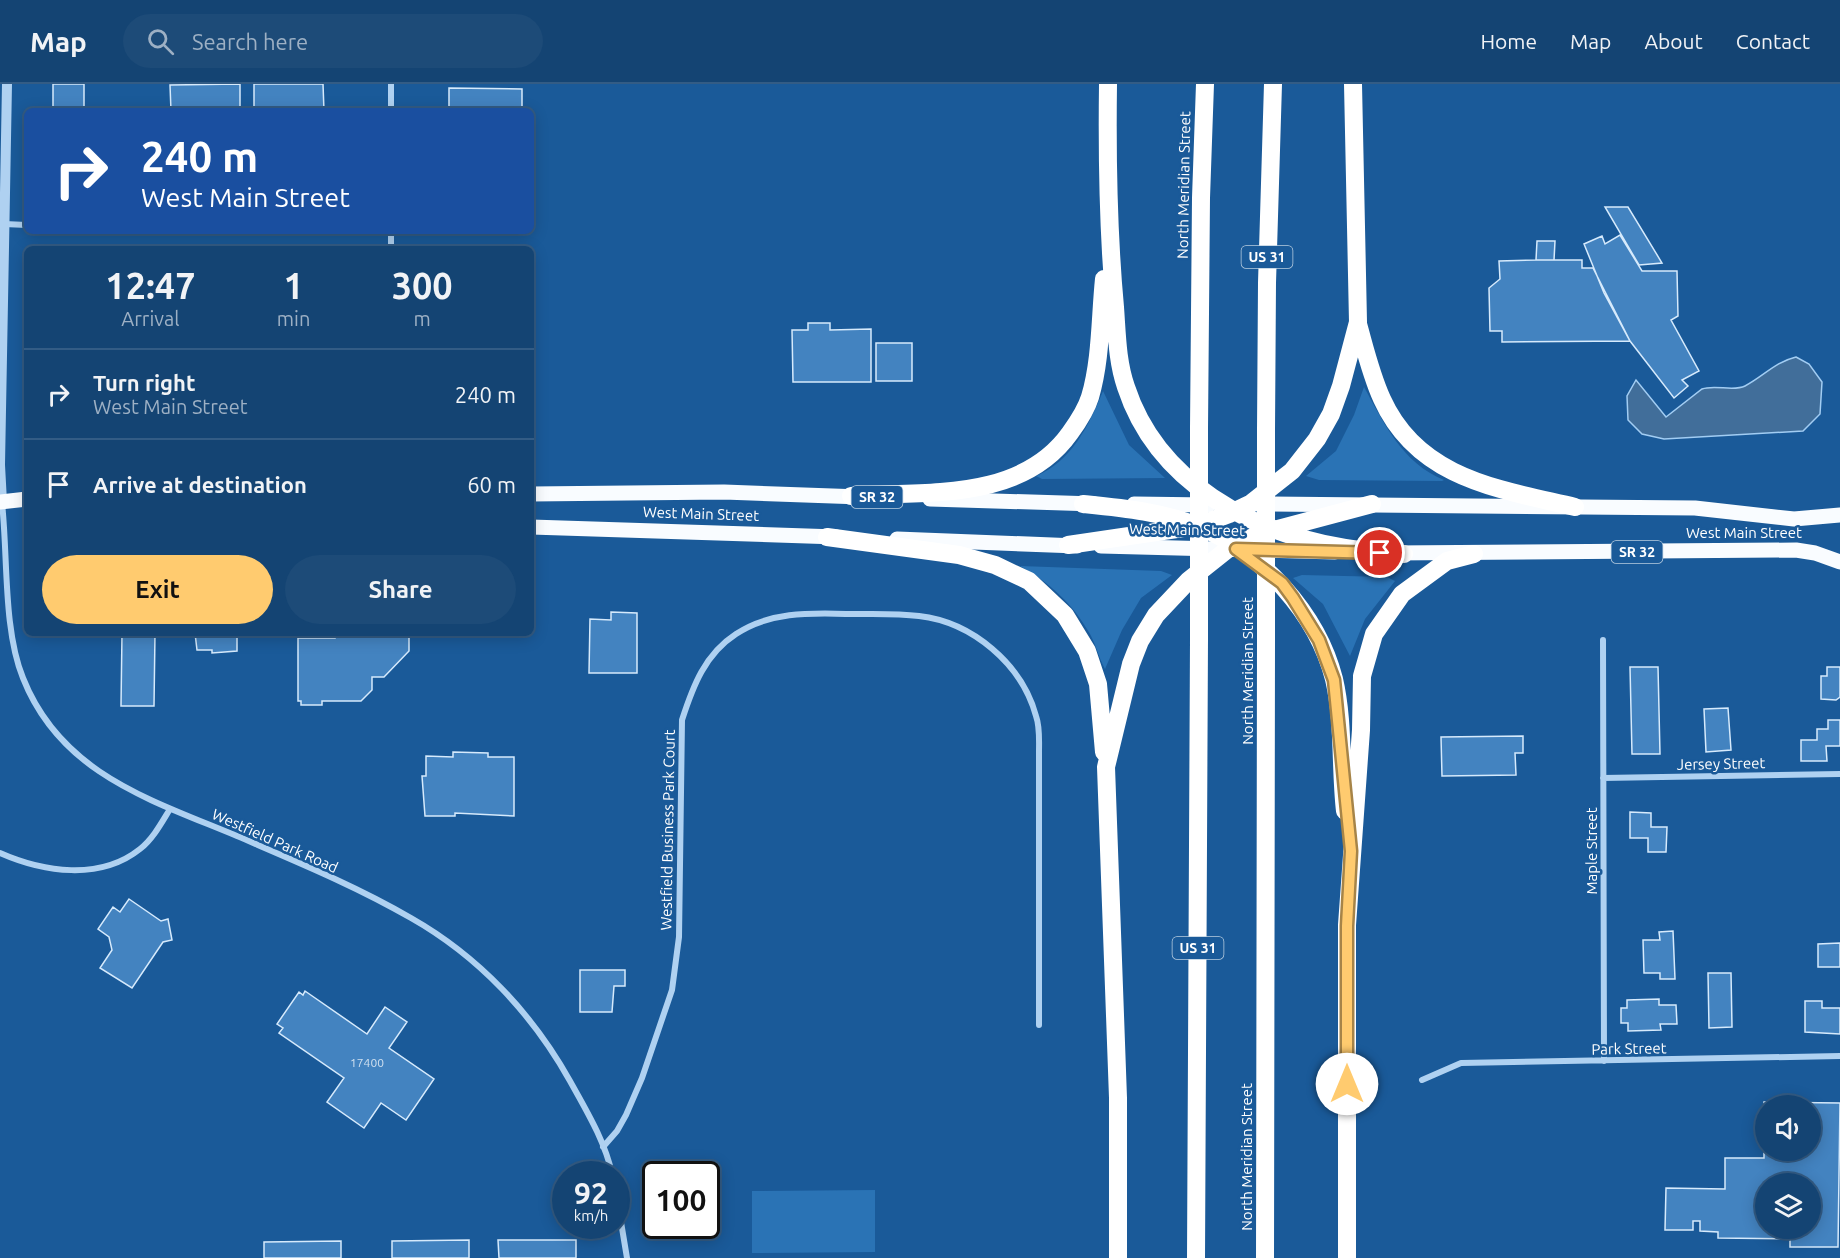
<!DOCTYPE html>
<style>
body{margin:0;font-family:Ubuntu,sans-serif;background:#1d4b78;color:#f1f3f6;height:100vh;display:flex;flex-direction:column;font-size:22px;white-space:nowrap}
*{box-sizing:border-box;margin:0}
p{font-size:20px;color:#9db0c4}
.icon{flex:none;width:33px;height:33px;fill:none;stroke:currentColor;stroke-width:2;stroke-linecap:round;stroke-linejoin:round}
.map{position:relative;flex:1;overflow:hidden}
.sheet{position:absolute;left:24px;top:162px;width:510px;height:390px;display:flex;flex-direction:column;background:#144473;border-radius:9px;box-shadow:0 3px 15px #0003,0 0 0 2px #335c85}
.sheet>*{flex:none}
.guide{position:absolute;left:24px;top:24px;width:510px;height:126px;border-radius:9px;box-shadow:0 3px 15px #0003,0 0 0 2px #335c85;background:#1a4fa0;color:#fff;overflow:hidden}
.buttons{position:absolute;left:1755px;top:1011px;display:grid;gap:12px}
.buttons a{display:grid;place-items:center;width:66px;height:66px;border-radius:50%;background:#144473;box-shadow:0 3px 15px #0003,0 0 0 2px #335c85;font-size:30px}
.speed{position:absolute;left:552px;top:1077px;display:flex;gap:12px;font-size:30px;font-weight:700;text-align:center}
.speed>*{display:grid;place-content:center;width:78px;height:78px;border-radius:50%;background:#144473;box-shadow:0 3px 15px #0003,0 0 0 2px #335c85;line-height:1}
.speed small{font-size:15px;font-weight:400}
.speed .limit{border:3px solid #111;border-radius:9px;background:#fff;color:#111}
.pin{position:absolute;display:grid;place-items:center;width:51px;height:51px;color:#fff;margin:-26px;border:3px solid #fff;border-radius:50%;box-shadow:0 2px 6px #0007}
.me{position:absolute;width:66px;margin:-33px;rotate:0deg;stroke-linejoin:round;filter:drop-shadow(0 0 4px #0008)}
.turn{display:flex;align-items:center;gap:21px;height:126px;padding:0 18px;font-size:27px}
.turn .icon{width:78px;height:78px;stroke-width:2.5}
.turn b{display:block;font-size:42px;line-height:51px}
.eta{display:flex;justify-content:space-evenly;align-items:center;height:102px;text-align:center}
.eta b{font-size:36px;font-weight:600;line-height:42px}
.action{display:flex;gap:12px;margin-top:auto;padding:12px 18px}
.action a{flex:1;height:69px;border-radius:36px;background:#ffcb6f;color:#111;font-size:24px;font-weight:600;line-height:69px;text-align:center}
.action a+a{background:#1d4b78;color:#f1f3f6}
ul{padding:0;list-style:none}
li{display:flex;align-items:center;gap:18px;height:90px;padding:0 18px;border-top:2px solid #335c85}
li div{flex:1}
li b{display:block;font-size:22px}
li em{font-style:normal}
header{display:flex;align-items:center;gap:36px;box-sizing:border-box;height:84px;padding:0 30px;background:#144473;border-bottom:2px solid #335c85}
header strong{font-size:28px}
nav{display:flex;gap:33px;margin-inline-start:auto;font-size:21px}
.search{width:420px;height:54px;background:#1d4b78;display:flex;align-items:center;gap:15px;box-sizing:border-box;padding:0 21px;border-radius:33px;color:#9db0c4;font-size:22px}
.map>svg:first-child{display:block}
.green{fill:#2a73b5}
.water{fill:#416e9a;stroke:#a2cdf3;stroke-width:1.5}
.building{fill:#4383c0;stroke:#d6eafc;stroke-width:1.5;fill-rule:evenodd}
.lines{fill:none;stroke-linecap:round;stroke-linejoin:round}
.minor{stroke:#afd1f1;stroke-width:6}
.tertiary{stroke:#afd1f1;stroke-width:10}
.primary{stroke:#f9fcff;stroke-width:15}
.motorway{stroke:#fff;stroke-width:18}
.motorway-bridge{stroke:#fff;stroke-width:18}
.route-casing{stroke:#a68448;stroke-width:15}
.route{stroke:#ffcb6f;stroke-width:10}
.labels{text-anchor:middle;stroke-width:5;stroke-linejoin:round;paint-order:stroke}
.number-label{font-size:12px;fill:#d0e0ef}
.shield{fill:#1a5a99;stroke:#bacee0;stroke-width:1.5}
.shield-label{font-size:14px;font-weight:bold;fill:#fff}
.street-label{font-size:15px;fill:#fff;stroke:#1a5a99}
</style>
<header>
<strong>Map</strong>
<div class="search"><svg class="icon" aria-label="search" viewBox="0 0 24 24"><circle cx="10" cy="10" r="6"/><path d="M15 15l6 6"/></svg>Search here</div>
<nav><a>Home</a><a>Map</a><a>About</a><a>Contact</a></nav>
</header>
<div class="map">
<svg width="1840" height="1174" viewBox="0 0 1840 1174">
<rect width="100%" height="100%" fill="#1a5a99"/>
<path class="green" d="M1364 303C1384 339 1402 379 1444 396L1442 397 1319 396 1306 392 1336 367 1354 331Z
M1103 307 1129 361 1165 394 1042 395 1036 392C1072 377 1089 341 1103 307Z
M1020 482 1161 487 1172 491 1141 514 1122 546 1105 585C1099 574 1096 561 1090 550 1073 520 1050 499 1020 482Z
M1302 491 1387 493 1395 497 1365 535 1350 572 1323 520 1293 494Z
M875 1106V1168L752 1169V1107Z"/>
<path class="water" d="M1796 273 1809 280 1822 298 1820 330 1803 347 1664 355 1642 350 1628 336 1627 312 1636 296 1666 333 1702 305C1715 300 1733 308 1745 302 1764 292 1775 278 1796 273Z"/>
<path class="building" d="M53 0H84V27H53Z
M240 0V27H171L170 1Z
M254 0H323L324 27H254Z
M449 4 522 5V27H449Z
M1605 123H1628L1662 179 1639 181Z
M1620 151 1642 187H1677L1678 232 1671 236 1699 287 1682 296 1688 302 1674 314 1630 257 1604 209 1584 160 1602 152 1605 160Z
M1537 157H1555L1554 176H1536Z
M1536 176H1582V184H1593L1630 257 1502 258V247H1490L1489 204 1500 195 1499 177Z
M808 239H830V246L871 245V298H793L792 246H808Z
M876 259H912V297H876Z
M611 528 637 529V589H589L590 535 611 536Z
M122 549H155L154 622H121Z
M195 549H237V567L212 569V566H197Z
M335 549H409V567L384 593H372V606L361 617H322V621H301V617H298V554H335Z
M1630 583H1658L1660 670H1632Z
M1827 583H1840V613L1836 616 1821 615V592H1827Z
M1728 624 1731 666 1706 668 1704 625Z
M1828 636H1840V662H1826L1827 677H1801V656H1817V645H1828Z
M1523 652V669H1515L1516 691 1442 692 1441 653Z
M453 668 488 669V673H514V732L455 729V732H425L422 692H426V672L453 673Z
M1630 728 1651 729V743H1667L1666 768H1648V754H1630Z
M129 815 161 837 168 835 172 856 163 858 132 904 100 884 112 866 109 853 98 845 113 823 120 828Z
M1673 847 1675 895H1660V889H1644L1643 856H1660L1659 848Z
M1840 859V883H1818V860Z
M580 886H625V902H614L612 928H580Z
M1708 889H1731L1732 943 1709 944Z
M305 907 367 950 385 923 407 938 389 964 434 995 406 1036 381 1019 364 1044 327 1018 344 994 279 949 283 944 277 940 299 908 303 911Z
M1659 915V921H1676L1677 940H1660L1661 946 1628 947V939H1621V924H1627V916Z
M1805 917H1822V924H1840V950L1805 948Z
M1764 1018 1840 1019 1838 1163H1790V1155L1718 1154V1148L1700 1147V1137H1693V1146H1665L1666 1104 1725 1105V1074H1764ZM1766 1022H1810V1066H1766ZM1766 1100H1810V1144H1766Z
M469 1156V1174H392V1157Z
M498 1156H576V1174H499Z
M341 1157V1174H264V1158Z"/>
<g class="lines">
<path class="minor" d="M391 27V0
M4 140 27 141
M391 147V165
M2 419C8 472 3 545 23 594 61 690 151 716 237 752 295 777 356 802 411 834 478 872 532 929 570 997 586 1026 605 1057 612 1090
M1603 556 1604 977
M1603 694 1840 690
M0 769C43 788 100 797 140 765 153 755 162 738 170 725
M1422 996 1461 979 1840 972
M603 1063 617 1047 626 1031 642 994 672 906 679 853 682 636C693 602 705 570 736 550 771 527 811 529 850 530 873 530 896 529 919 532 972 538 1022 580 1036 632 1040 643 1039 657 1039 668V941
M616 1108 627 1174"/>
<path class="tertiary" d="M2 418 0 381 7 0"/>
<path class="primary" d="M531 410 724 408 861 413
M930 415 1095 420
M0 418 27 415
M1134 420 1209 421
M1257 420 1695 424 1794 435 1840 431
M531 443 837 453
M897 455 1077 462
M1101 462 1335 468
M1392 469 1796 466 1815 469 1840 478"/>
<path class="motorway" d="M1108 0C1107 75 1108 148 1115 223 1117 250 1117 277 1126 303 1157 398 1252 449 1345 464 1364 467 1385 468 1404 470
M1358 240C1365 265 1371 291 1382 315 1418 395 1499 405 1575 423
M1199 344 1201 114 1205 0
M1266 346 1267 199 1273 0
M851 412C926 407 1021 418 1070 349 1078 338 1086 326 1090 313 1101 276 1100 234 1104 195
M1083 420C1122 424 1164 428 1200 443 1262 469 1317 529 1334 595 1344 638 1340 683 1345 727
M827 453 959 471 995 481 1029 497 1065 531 1087 567 1098 600 1104 668
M1068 461 1197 442 1229 430 1250 420 1292 387 1317 355 1331 330 1341 302 1358 238 1353 0
M1118 1174V1014L1106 683 1131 580 1140 557 1156 531 1189 496 1228 465 1259 450 1372 420
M1196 1174 1199 555
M1265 1174 1266 555
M1347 1174V841L1361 646 1362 592 1374 550 1402 510 1447 477 1474 470"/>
<path class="motorway-bridge" d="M1199 344V555
M1266 346V555"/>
</g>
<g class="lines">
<g class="route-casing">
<path id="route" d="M1347 1000V842L1351 767 1334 596 1319 556 1293 514 1282 499 1236 465 1380 469"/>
</g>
<use href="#route" class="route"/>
</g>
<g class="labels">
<g class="number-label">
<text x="367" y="983">17400</text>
</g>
<g class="shield">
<rect x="1241.5" y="162" width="51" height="22" rx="4.5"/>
<rect x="851.5" y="402" width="51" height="22" rx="4.5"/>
<rect x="1611.5" y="457" width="51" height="22" rx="4.5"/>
<rect x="1172.5" y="853" width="51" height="22" rx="4.5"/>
</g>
<g class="shield-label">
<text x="1267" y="178">US 31</text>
<text x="877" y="418">SR 32</text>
<text x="1637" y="473">SR 32</text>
<text x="1198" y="869">US 31</text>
</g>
<g class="street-label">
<text transform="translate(1184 101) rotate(-89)" y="5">North Meridian Street</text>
<text transform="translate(701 430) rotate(2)" y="5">West Main Street</text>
<text transform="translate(1187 446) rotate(1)" y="5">West Main Street</text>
<text x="1744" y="454">West Main Street</text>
<text transform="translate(1248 587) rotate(-90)" y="5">North Meridian Street</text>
<text transform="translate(1721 680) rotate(-1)" y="5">Jersey Street</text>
<text transform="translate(668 746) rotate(-89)" y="5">Westfield Business Park Court</text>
<text transform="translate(275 757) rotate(24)" y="5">Westfield Park Road</text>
<text transform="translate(1592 767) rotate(-90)" y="5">Maple Street</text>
<text transform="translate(1629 965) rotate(-1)" y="5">Park Street</text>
<text transform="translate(1247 1073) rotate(-90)" y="5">North Meridian Street</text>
</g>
</g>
</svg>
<div class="buttons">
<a><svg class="icon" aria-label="sound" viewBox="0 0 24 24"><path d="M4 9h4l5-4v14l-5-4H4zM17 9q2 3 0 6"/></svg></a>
<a><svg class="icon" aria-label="layers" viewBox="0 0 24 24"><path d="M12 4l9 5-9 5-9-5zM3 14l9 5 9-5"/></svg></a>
</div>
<div class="speed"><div>92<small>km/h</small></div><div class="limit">100</div></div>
<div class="pin" style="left:1380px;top:469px;background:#d93025"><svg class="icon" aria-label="arrive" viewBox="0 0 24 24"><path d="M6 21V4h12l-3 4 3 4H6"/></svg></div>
<svg class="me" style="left:1347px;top:1000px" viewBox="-20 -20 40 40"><circle r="19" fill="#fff"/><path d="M0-13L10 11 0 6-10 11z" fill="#ffcb6f"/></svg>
<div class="guide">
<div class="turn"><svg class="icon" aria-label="right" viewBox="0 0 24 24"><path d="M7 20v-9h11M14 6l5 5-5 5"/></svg><div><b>240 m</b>West Main Street</div></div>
</div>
<section class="sheet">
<div class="eta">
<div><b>12:47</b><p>Arrival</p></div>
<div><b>1</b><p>min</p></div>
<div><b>300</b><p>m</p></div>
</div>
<ul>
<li><svg class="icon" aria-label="right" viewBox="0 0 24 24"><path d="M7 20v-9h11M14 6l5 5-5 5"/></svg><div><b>Turn right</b><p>West Main Street</p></div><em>240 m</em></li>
<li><svg class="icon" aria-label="arrive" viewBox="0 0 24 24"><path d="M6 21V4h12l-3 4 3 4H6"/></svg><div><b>Arrive at destination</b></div><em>60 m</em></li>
</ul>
<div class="action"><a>Exit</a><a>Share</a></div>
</section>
</div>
